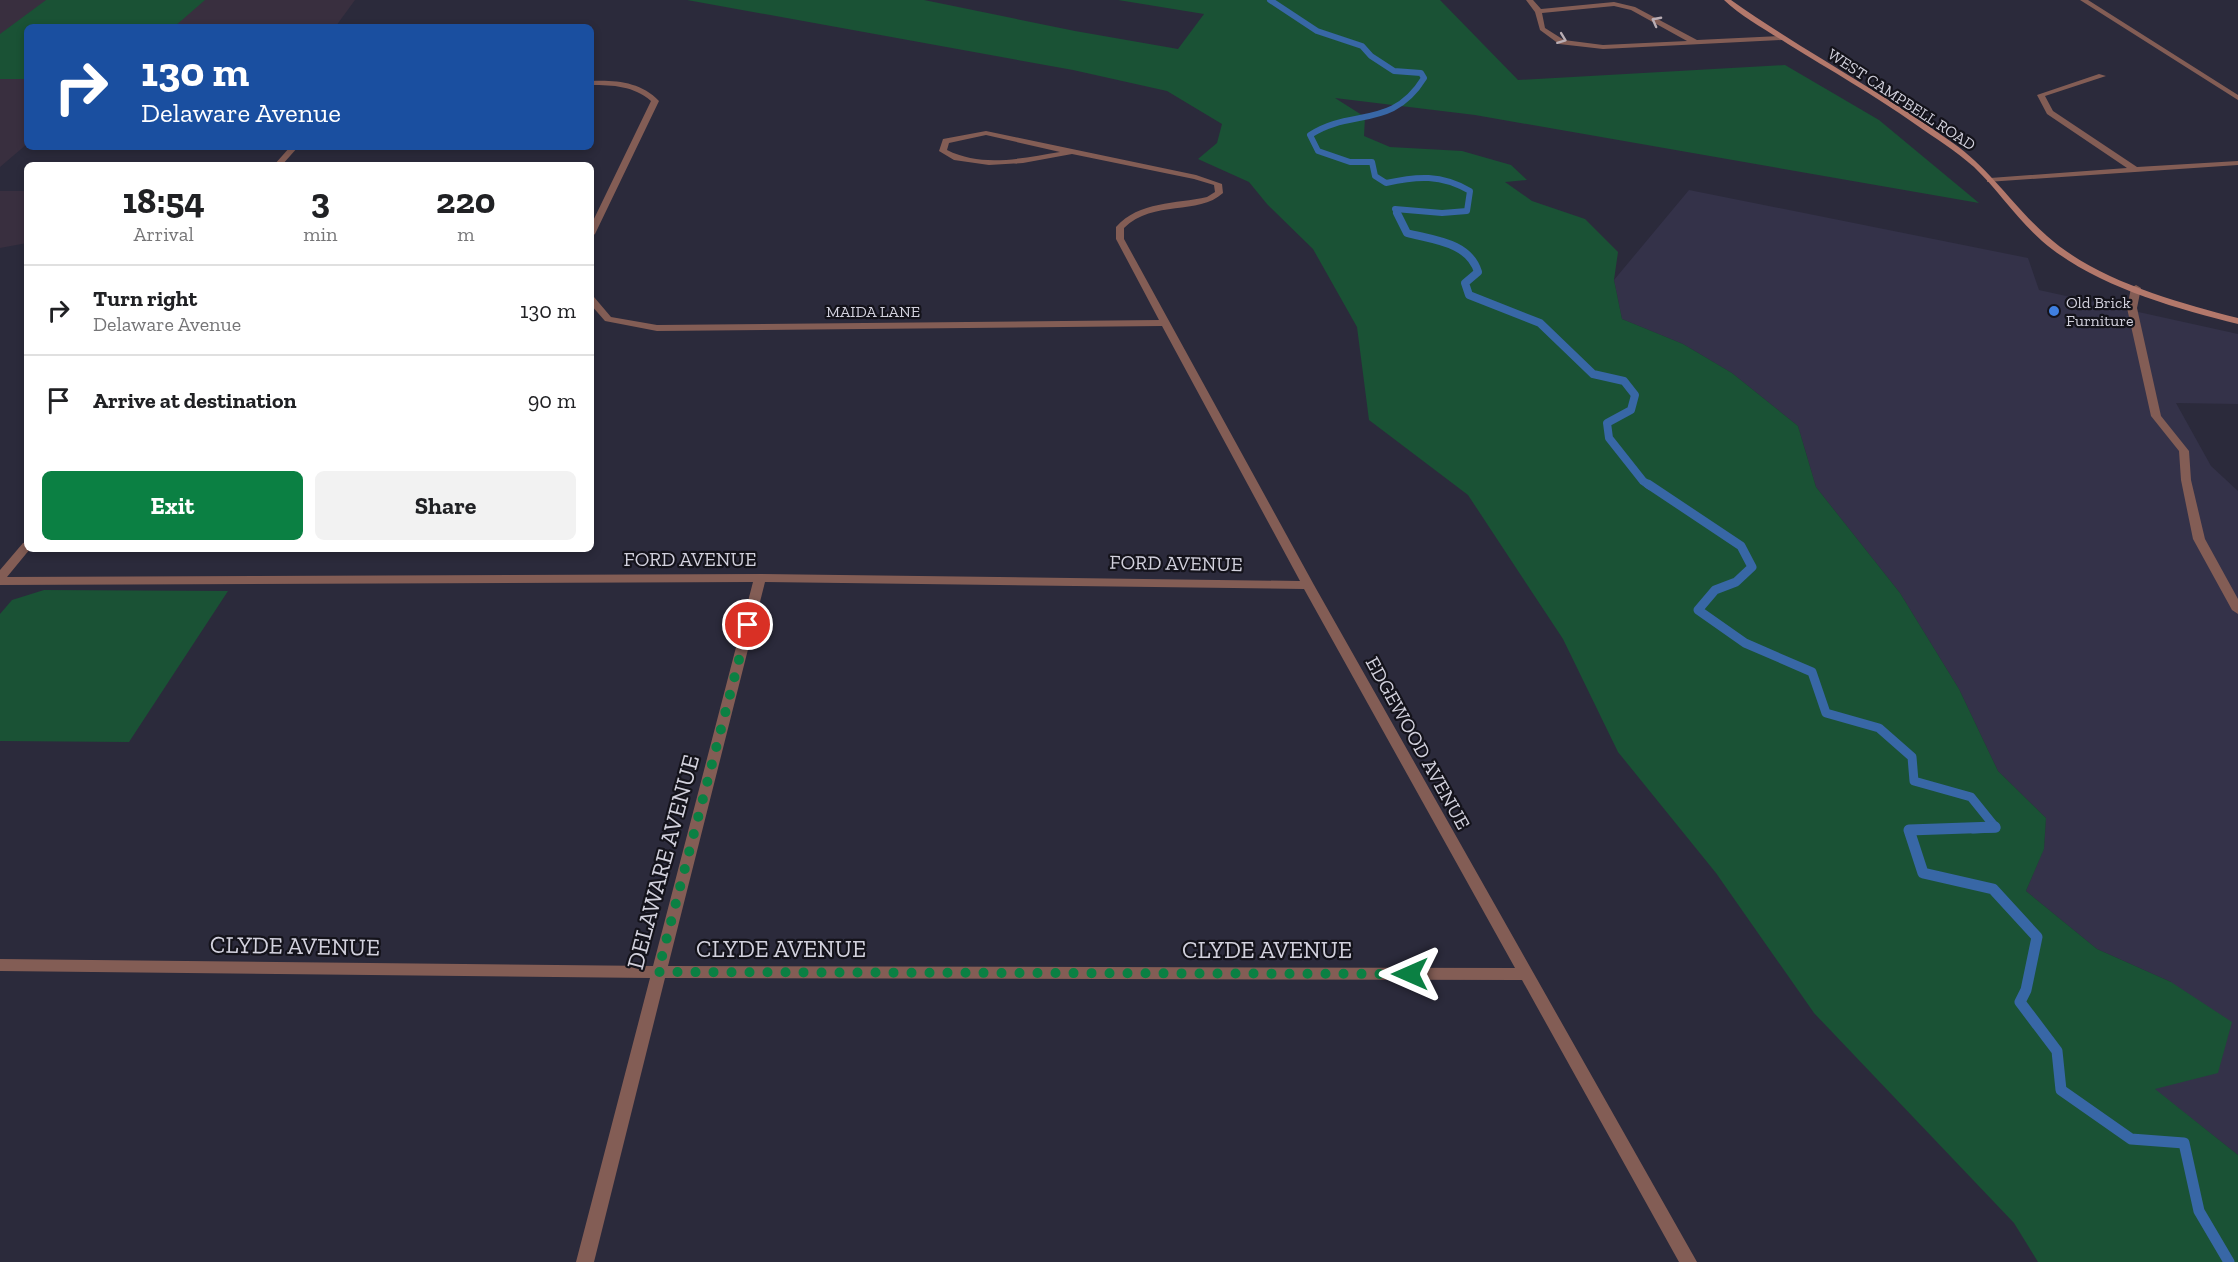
<!DOCTYPE html>
<style>
body{margin:0;font-family:"Zilla Slab",serif;background:#f2f2f2;color:#202124;height:100vh;display:flex;flex-direction:column;font-size:22px;white-space:nowrap}
*{box-sizing:border-box;margin:0}
p{font-size:20px;color:#757577}
.icon{flex:none;width:33px;height:33px;fill:none;stroke:currentColor;stroke-width:2;stroke-linecap:round;stroke-linejoin:round}
.map{position:relative;flex:1;overflow:hidden}
.sheet{position:absolute;left:24px;top:162px;width:570px;height:390px;display:flex;flex-direction:column;background:#fff;border-radius:9px;box-shadow:0 3px 9px #0003}
.sheet>*{flex:none}
.hud{position:absolute;left:24px;top:24px;width:570px;height:126px;border-radius:9px;box-shadow:0 3px 9px #0003;background:#1a4fa0;color:#fff;overflow:hidden}
.pin{position:absolute;display:grid;place-items:center;width:51px;height:51px;color:#fff;margin:-26px;border:3px solid #fff;border-radius:50%;box-shadow:0 2px 6px #0007}
.me{position:absolute;width:66px;margin:-33px;rotate:270deg;stroke-linejoin:round;filter:drop-shadow(0 0 4px #0008)}
.turn{display:flex;align-items:center;gap:21px;height:126px;padding:0 18px;font-size:27px}
.turn .icon{width:78px;height:78px;stroke-width:2.5}
.turn b{display:block;font-size:42px;line-height:51px}
.eta{display:flex;justify-content:space-evenly;align-items:center;height:102px;text-align:center}
.eta b{font-size:36px;font-weight:700;line-height:42px}
.cta{display:flex;gap:12px;margin-top:auto;padding:12px 18px}
.cta a{flex:1;height:69px;border-radius:9px;background:#0b8043;color:#fff;font-size:24px;font-weight:700;line-height:69px;text-align:center}
.cta a+a{background:#f2f2f2;color:#202124}
ul{padding:0;list-style:none}
li{display:flex;align-items:center;gap:18px;height:90px;padding:0 18px;border-top:2px solid #e0e0e0}
li div{flex:1}
li b{display:block;font-size:22px}
li em{font-style:normal}
.map>svg:first-child{display:block}
.built{fill:#343249}
.education{fill:#392f3f}
.green{fill:#1a5235}
.lines{fill:none;stroke-linecap:round;stroke-linejoin:round}
.stream-far3{stroke:#3867a6;stroke-width:6}
.stream-far2{stroke:#3867a6;stroke-width:8}
.stream-far1{stroke:#3867a6;stroke-width:9}
.stream{stroke:#3867a6;stroke-width:11}
.lane{fill:#835d55;fill-rule:evenodd}
.street{fill:#835d55;fill-rule:evenodd}
.secondary{fill:#b3786b;fill-rule:evenodd}
.oneway{stroke:#baaeb4}
.route{stroke:#0b8043;stroke-width:10;stroke-dasharray:0 18}
.shop-dot{fill:#3f7fe0;stroke:#14131b;stroke-width:2}
.labels{text-anchor:middle;stroke-width:4.5;stroke-linejoin:round;paint-order:stroke}
.far-street-label{font-size:16px;fill:#d2d1dd;stroke:#14131b}
.far-poi-label{font-size:16px;fill:#d2d1dd;stroke:#14131b;text-anchor:start}
.street-label{font-size:20px;fill:#d2d1dd;stroke:#14131b}
.near-street-label{font-size:24px;fill:#d2d1dd;stroke:#14131b}
</style>
<div class="map">
<svg width="2238" height="1262" viewBox="0 0 2238 1262">
<rect width="100%" height="100%" fill="#2b2a3b"/>
<path class="built" d="M1689 190 2028 258 2039 290 2238 334V404L2176 403 2211 466 2238 491V1155L2154 1089 2171 982 2097 949 2026 891 2044 848 2046 818 1998 771 1959 689 1900 593 1816 487 1798 426 1732 373 1683 344 1622 319 1614 280Z"/>
<path class="education" d="M0 0H355L336 26 330 27H27V144L0 167Z
M0 191H27V243L0 248Z"/>
<path class="green" d="M46 0H205L174 27H27V79H0V34Z
M687 0H924L1075 31 1178 49 1204 14 1118 0H1440L1518 80 1785 65 1879 120 1979 203 1475 115 1335 98 1365 117 1364 136 1390 147 1462 151 1511 165 1527 180 1505 182 1532 201 1585 219 1618 252 1614 280 1622 319 1683 344 1732 373 1798 426 1816 487 1900 593 1959 689 1998 771 2046 818 2044 849 2026 891 2097 949 2171 982 2232 1022 2218 1073 2155 1089 2238 1155V1262H2038L2014 1223 1814 1013 1716 873 1618 752 1563 639 1468 495 1369 420 1357 327 1313 249 1267 204 1249 182 1198 159 1217 143 1222 124 1167 91 1073 70Z
M44 590 228 591 129 742 0 741V614L12 600Z"/>
<g class="lines">
<path class="stream-far3" d="M1270 0 1317 31 1362 46 1371 56 1394 71 1421 73 1424 78C1392 130 1351 108 1310 135L1318 151 1350 162H1372L1375 176 1386 183C1417 176 1441 174 1470 191L1467 211 1442 213 1395 209 1398 215"/>
<path class="stream-far2" d="M1397 213 1407 233C1433 240 1469 242 1478 272L1465 283 1469 295 1540 323 1593 374 1624 381 1635 395 1631 410 1607 423 1609 438 1643 481 1650 486"/>
<path class="stream-far1" d="M1648 484 1741 546 1752 567 1736 582 1715 590 1698 610 1745 643 1812 672 1826 713 1879 728 1912 757 1914 781 1971 797 1996 828 1973 829"/>
<path class="stream" d="M1995 827 1909 830 1923 873 1993 889 2037 937 2026 990 2020 1002 2057 1051 2061 1090 2131 1139 2184 1143 2199 1211 2229 1262"/>
<path class="lane" d="M1526 0H1533L1541 9 1614 2 1635 7 1697 40 1782 36 1786 38 1782 40 1603 49 1559 44 1540 30 1535 12ZM1614 6 1631 10 1687 41 1603 45 1564 40 1545 28 1542 13Z
M2080 0H2088L2238 95V100Z
M2099 74 2106 76 2045 96 2053 111 2137 167 2238 161V165L1987 182V178H1990L2127 168 2047 114 2037 95Z
M2136 285 2141 288 2137 308 2161 416 2189 451 2191 480 2205 539 2238 599V614L2232 610 2193 539 2181 480 2179 451 2151 416 2127 308 2131 288Z"/>
<path class="street" d="M591 81C616 80 641 82 659 101L595 234 591 237V225L651 101C634 86 613 85 591 85Z
M986 131 1196 175 1222 184 1223 193C1198 216 1154 199 1124 228V239L1314 585 1697 1262H1679L1522 980 665 978 594 1262H576L650 978 0 971V959L653 966 753 582 0 585V570L23 543 27 542V549H30L7 577 760 574 1300 581 1162 326 657 331 605 321 591 305V296L594 297 611 317 657 325 1159 320 1116 239V227C1139 201 1176 204 1207 197L1215 192 1214 185 1194 179 1072 154 1023 163 989 165 954 160 939 151 943 139ZM986 135 1060 152C1022 158 983 168 947 150L949 143ZM765 582 1304 589 1515 968 668 966Z
M290 147H298L282 165H274Z"/>
<path class="secondary" d="M1724 0H1731C1803 51 1882 92 1953 143 1990 169 2014 207 2047 236 2096 280 2175 302 2238 318V324C2173 308 2093 285 2042 241 2017 219 1998 190 1974 167 1956 151 1935 138 1915 124 1874 95 1830 70 1788 44 1766 30 1742 17 1724 0Z"/>
</g>
<defs><path id="oneway-chevron" d="M-2-3.5L2.5 0L-2 3.5" fill="none" stroke-width="1.6" stroke-linecap="round" stroke-linejoin="round" transform="scale(1.5)"/></defs>
<g class="oneway">
<use href="#oneway-chevron" transform="translate(1656 21) rotate(-152)"/>
<use href="#oneway-chevron" transform="translate(1562 39) rotate(21)"/>
</g>
<g class="lines">
<path class="route" d="M748 625 658 972 1410 974"/>
</g>
<circle class="shop-dot" cx="2054" cy="311" r="6"/>
<g class="labels">
<g class="far-street-label">
<text transform="translate(1902 99) rotate(33)" y="6">WEST CAMPBELL ROAD</text>
<text x="873" y="317">MAIDA LANE</text>
</g>
<g class="far-poi-label">
<text x="2066" y="308">Old Brick<tspan x="2066" dy="18">Furniture</tspan></text>
</g>
<g class="street-label">
<text x="690" y="566">FORD AVENUE</text>
<text transform="translate(1176 563) rotate(1)" y="7">FORD AVENUE</text>
<text transform="translate(1418 743) rotate(61)" y="7">EDGEWOOD AVENUE</text>
</g>
<g class="near-street-label">
<text transform="translate(663 862) rotate(-75)" y="8">DELAWARE AVENUE</text>
<text transform="translate(295 946) rotate(1)" y="8">CLYDE AVENUE</text>
<text x="781" y="957">CLYDE AVENUE</text>
<text x="1267" y="958">CLYDE AVENUE</text>
</g>
</g>
</svg>
<div class="pin" style="left:748px;top:625px;background:#d93025"><svg class="icon" aria-label="arrive" viewBox="0 0 24 24"><path d="M6 21V4h12l-3 4 3 4H6"/></svg></div>
<svg class="me" style="left:1410px;top:974px" viewBox="-20 -20 40 40"><path d="M0-17L14 15 0 8-14 15z" fill="#0b8043" stroke="#fff" stroke-width="4"/></svg>
<div class="hud">
<div class="turn"><svg class="icon" aria-label="right" viewBox="0 0 24 24"><path d="M7 20v-9h11M14 6l5 5-5 5"/></svg><div><b>130 m</b>Delaware Avenue</div></div>
</div>
<section class="sheet">
<div class="eta">
<div><b>18:54</b><p>Arrival</p></div>
<div><b>3</b><p>min</p></div>
<div><b>220</b><p>m</p></div>
</div>
<ul>
<li><svg class="icon" aria-label="right" viewBox="0 0 24 24"><path d="M7 20v-9h11M14 6l5 5-5 5"/></svg><div><b>Turn right</b><p>Delaware Avenue</p></div><em>130 m</em></li>
<li><svg class="icon" aria-label="arrive" viewBox="0 0 24 24"><path d="M6 21V4h12l-3 4 3 4H6"/></svg><div><b>Arrive at destination</b></div><em>90 m</em></li>
</ul>
<div class="cta"><a>Exit</a><a>Share</a></div>
</section>
</div>
